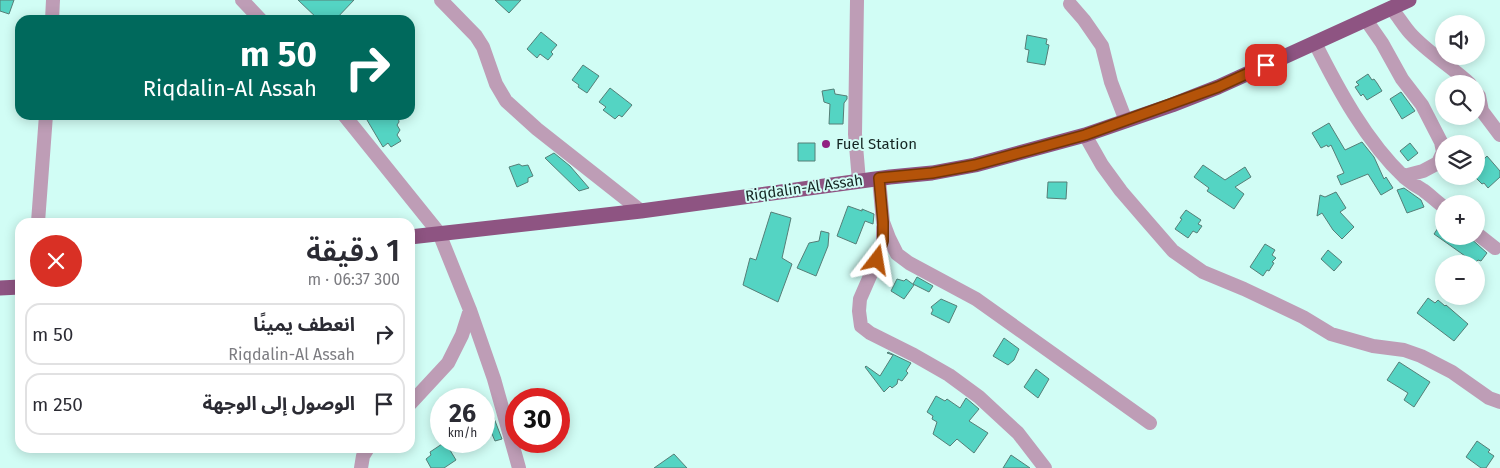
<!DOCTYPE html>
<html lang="ar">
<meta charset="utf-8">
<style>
body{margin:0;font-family:"Fira Sans","Noto Sans Arabic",sans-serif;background:#f7f7f7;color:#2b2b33;direction:rtl;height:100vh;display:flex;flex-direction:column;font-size:19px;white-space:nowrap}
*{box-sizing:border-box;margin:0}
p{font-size:16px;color:#7c7c81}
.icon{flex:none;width:28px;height:28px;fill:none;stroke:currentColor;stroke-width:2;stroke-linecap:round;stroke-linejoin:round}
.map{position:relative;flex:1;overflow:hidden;direction:ltr}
.side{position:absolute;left:15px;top:218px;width:400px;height:235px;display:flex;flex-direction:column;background:#fff;border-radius:15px;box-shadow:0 2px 12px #0003;direction:rtl}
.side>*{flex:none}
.top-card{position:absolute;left:15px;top:15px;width:400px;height:105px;border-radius:15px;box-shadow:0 2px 12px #0003;direction:rtl;background:#00695c;color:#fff;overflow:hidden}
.tools{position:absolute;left:1435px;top:15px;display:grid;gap:10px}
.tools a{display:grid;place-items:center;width:50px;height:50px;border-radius:50%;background:#fff;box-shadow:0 2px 12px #0003;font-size:25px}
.speed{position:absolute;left:430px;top:388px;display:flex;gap:10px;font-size:25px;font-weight:700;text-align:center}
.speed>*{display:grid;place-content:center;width:65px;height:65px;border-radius:50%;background:#fff;box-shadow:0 2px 12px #0003;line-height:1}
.speed small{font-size:12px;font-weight:400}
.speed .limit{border:8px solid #d22;background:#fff;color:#111}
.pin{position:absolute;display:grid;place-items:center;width:42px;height:42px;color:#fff;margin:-21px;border-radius:10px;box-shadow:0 2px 8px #0006}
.me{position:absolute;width:55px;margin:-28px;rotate:14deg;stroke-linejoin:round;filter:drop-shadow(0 0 4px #0008)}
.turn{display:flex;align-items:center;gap:18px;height:105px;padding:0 15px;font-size:22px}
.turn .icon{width:65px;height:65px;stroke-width:2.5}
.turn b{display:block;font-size:35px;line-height:42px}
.round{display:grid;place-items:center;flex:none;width:52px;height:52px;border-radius:26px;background:#f7f7f7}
.summary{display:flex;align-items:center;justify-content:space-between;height:85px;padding:0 15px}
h1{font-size:30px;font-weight:600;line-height:38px}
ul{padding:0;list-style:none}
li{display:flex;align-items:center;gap:15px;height:62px;margin:0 10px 8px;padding:0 5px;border:2px solid #e1e1e2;border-radius:15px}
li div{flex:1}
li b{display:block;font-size:19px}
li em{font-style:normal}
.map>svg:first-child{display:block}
.building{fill:#54d4c3;stroke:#567e77}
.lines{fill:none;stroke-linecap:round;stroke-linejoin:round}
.minor{stroke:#be9db6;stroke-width:14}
.major{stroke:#8e5482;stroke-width:15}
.route-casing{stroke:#753606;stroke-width:12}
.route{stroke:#b45309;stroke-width:9}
.poi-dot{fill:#912181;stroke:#d1fdf5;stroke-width:2}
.labels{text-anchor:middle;stroke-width:4;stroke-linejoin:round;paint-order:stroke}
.poi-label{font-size:15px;fill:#152623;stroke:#d1fdf5;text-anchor:start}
.street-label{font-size:15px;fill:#152623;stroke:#d1fdf5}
</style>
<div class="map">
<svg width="1500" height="468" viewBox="0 0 1500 468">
<rect width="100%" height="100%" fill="#d1fdf5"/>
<path class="building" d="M0 0H14L9 14 0 11Z
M298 0H354L335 20H319Z
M495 0H521L509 13Z
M541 32 557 45 551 52 553 54 548 60 540 54 537 58 527 49Z
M1027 35 1047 39 1046 44 1049 45 1045 65 1027 62 1029 50 1025 49Z
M583 65 599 76 587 93 578 87 579 85 572 80Z
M1368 74 1372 80 1374 79 1377 83 1382 91 1367 100 1363 94 1361 96 1355 87 1359 85 1356 82Z
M610 88 632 105 622 117 619 115 615 119 603 110 606 107 599 102Z
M834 89 835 94 847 96V99L844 103 843 124H829L830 104 824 102 822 91Z
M1401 92 1415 111 1402 119 1390 99Z
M376 115H377L380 119 386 115H398L399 122 397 125 400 130 397 135 401 141 391 147 388 143 383 147 367 120Z
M1329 123 1345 150 1362 142 1374 157 1384 179 1386 177 1393 188 1381 195 1368 174 1341 185 1337 176 1344 173 1331 145 1328 147 1327 145 1321 148 1312 133Z
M798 143H815V161H798Z
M1410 143 1418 153 1408 161 1400 151Z
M554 153 570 166 589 188 579 191 545 158Z
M1487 156 1500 171V177L1488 188 1484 183 1482 184 1476 178V167Z
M519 164 522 166 528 165 533 176 528 178V182L517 187 509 167Z
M1203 165 1225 180 1245 167 1251 177 1235 187 1244 194 1234 209 1207 191 1209 188 1194 177Z
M1048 182H1067L1066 199 1047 198Z
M1404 188 1421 200 1424 207 1407 213 1397 190Z
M1336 192 1346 208 1340 212 1354 227 1342 239 1333 230 1322 213 1317 216 1320 195 1325 197Z
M848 206 862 211V209L874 214 873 224 865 221 856 244 837 236Z
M1186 210 1201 220 1198 224 1202 226 1197 233 1193 231 1188 238 1175 229 1182 219 1180 218Z
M771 212 791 218 782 258 792 264 778 302 743 285 750 258 756 260Z
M1444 219V236H1468L1487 253 1481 261 1478 260 1475 263 1434 234Z
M821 231 829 233 828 246 816 276 797 268 809 243 819 241Z
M1265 244 1275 250 1272 255 1276 258 1272 262 1274 263 1269 271 1267 270 1263 276 1250 267Z
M1328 250 1342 262 1334 271 1321 259Z
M917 277 933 286 929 292 913 284Z
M897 279 904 281 906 279 914 285 904 299 891 291Z
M1428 298 1435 303 1438 300 1445 306 1446 305 1468 324 1454 341 1417 313Z
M941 299 957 306 949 323 931 314 933 310 931 307Z
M1004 338 1019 349 1014 360 1008 365 993 356Z
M888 352 911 363 906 371 908 373 902 381 898 379 897 384 892 388 890 386 884 392 865 367 866 366 880 376 893 355 887 353Z
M1399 362 1430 382 1414 407 1404 400 1408 393 1387 380Z
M1036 369 1049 379 1038 398 1024 387Z
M936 396 945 401 947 399 960 408 966 398 979 409 969 421 988 433 974 453 957 439 950 446 933 434 937 422 932 419 933 416 927 412Z
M492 413 502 439 495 441 489 427 484 429V417Z
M1477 441 1490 450 1488 452 1494 456 1486 468H1481L1466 457Z
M445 442 456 460 444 468H431L426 459 431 455 430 452Z
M674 454 687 468H654Z
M1011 455 1030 468H1003Z"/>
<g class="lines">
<path class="minor" d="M242 0 261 20
M441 0 476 36 483 47 496 84 506 101 537 129 641 211
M857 0 855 134 859 181
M1070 4 1084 20 1102 46 1111 82 1126 121
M1391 8C1398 16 1403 25 1410 33 1428 53 1451 66 1470 84
M52 20 53 0
M1366 20 1382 43 1402 79 1422 105 1441 142 1443 152 1438 163 1423 171 1404 176
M1315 43C1338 89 1366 141 1404 177 1410 182 1416 186 1423 190 1430 195 1437 202 1444 207
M1476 93 1479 96 1482 111 1500 135
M344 115 439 233 470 310 494 379 519 468
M1085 135 1102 165 1121 191 1146 220 1173 251 1203 272 1244 289 1303 317 1331 334 1373 346 1404 350 1421 356 1452 372 1489 398 1500 402
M879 179 883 222 889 238 897 254 909 263 976 299 1150 423
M38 222 46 115
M883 227V241L877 260 860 299 859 311 861 326 870 333 914 355 949 375 979 397 1018 433 1045 468
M1476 233 1495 248
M410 404 448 363 462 335 470 310
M361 468 363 456 368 448"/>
<path class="major" d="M410 237 641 211 890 177 932 173 975 165 1085 135 1172 105 1218 87 1409 0
M0 288 20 287"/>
</g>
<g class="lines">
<g class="route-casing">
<path id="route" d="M877 260 883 241V222L879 178 932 173 975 165 1085 135 1218 87 1266 65"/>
</g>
<use href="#route" class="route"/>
</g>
<circle class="poi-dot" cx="826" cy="144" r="5"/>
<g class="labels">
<g class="poi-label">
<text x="836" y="149">Fuel Station</text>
</g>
<g class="street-label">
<text transform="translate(804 188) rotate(-8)" y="5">Riqdalin-Al Assah</text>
</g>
</g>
</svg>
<div class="tools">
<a><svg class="icon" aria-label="sound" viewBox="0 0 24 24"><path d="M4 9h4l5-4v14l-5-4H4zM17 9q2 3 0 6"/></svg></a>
<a><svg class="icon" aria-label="search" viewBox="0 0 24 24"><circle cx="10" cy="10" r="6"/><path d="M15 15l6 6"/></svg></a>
<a><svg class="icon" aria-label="layers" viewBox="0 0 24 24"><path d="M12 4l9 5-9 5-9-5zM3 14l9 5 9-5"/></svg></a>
<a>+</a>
<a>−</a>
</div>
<div class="speed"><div>26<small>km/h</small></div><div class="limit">30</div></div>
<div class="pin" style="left:1266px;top:65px;background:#d93025"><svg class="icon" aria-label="arrive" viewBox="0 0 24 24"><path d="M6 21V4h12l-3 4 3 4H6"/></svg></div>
<svg class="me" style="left:877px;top:260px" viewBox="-20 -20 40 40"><path d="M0-17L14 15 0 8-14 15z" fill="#b45309" stroke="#fff" stroke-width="4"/></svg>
<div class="top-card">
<div class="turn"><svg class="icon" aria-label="right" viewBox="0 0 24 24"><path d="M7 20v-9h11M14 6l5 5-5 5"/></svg><div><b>50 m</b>Riqdalin-Al Assah</div></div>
</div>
<section class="side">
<div class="summary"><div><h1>1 دقيقة</h1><p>300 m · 06:37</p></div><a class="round" style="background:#d93025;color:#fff"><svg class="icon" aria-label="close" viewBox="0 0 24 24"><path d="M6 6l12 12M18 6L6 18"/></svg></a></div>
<ul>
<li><svg class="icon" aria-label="right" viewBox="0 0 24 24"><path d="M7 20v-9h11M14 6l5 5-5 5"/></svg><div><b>انعطف يمينًا</b><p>Riqdalin-Al Assah</p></div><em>50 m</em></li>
<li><svg class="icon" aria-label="arrive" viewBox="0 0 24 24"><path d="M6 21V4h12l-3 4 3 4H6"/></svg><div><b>الوصول إلى الوجهة</b></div><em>250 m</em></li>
</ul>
</section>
</div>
